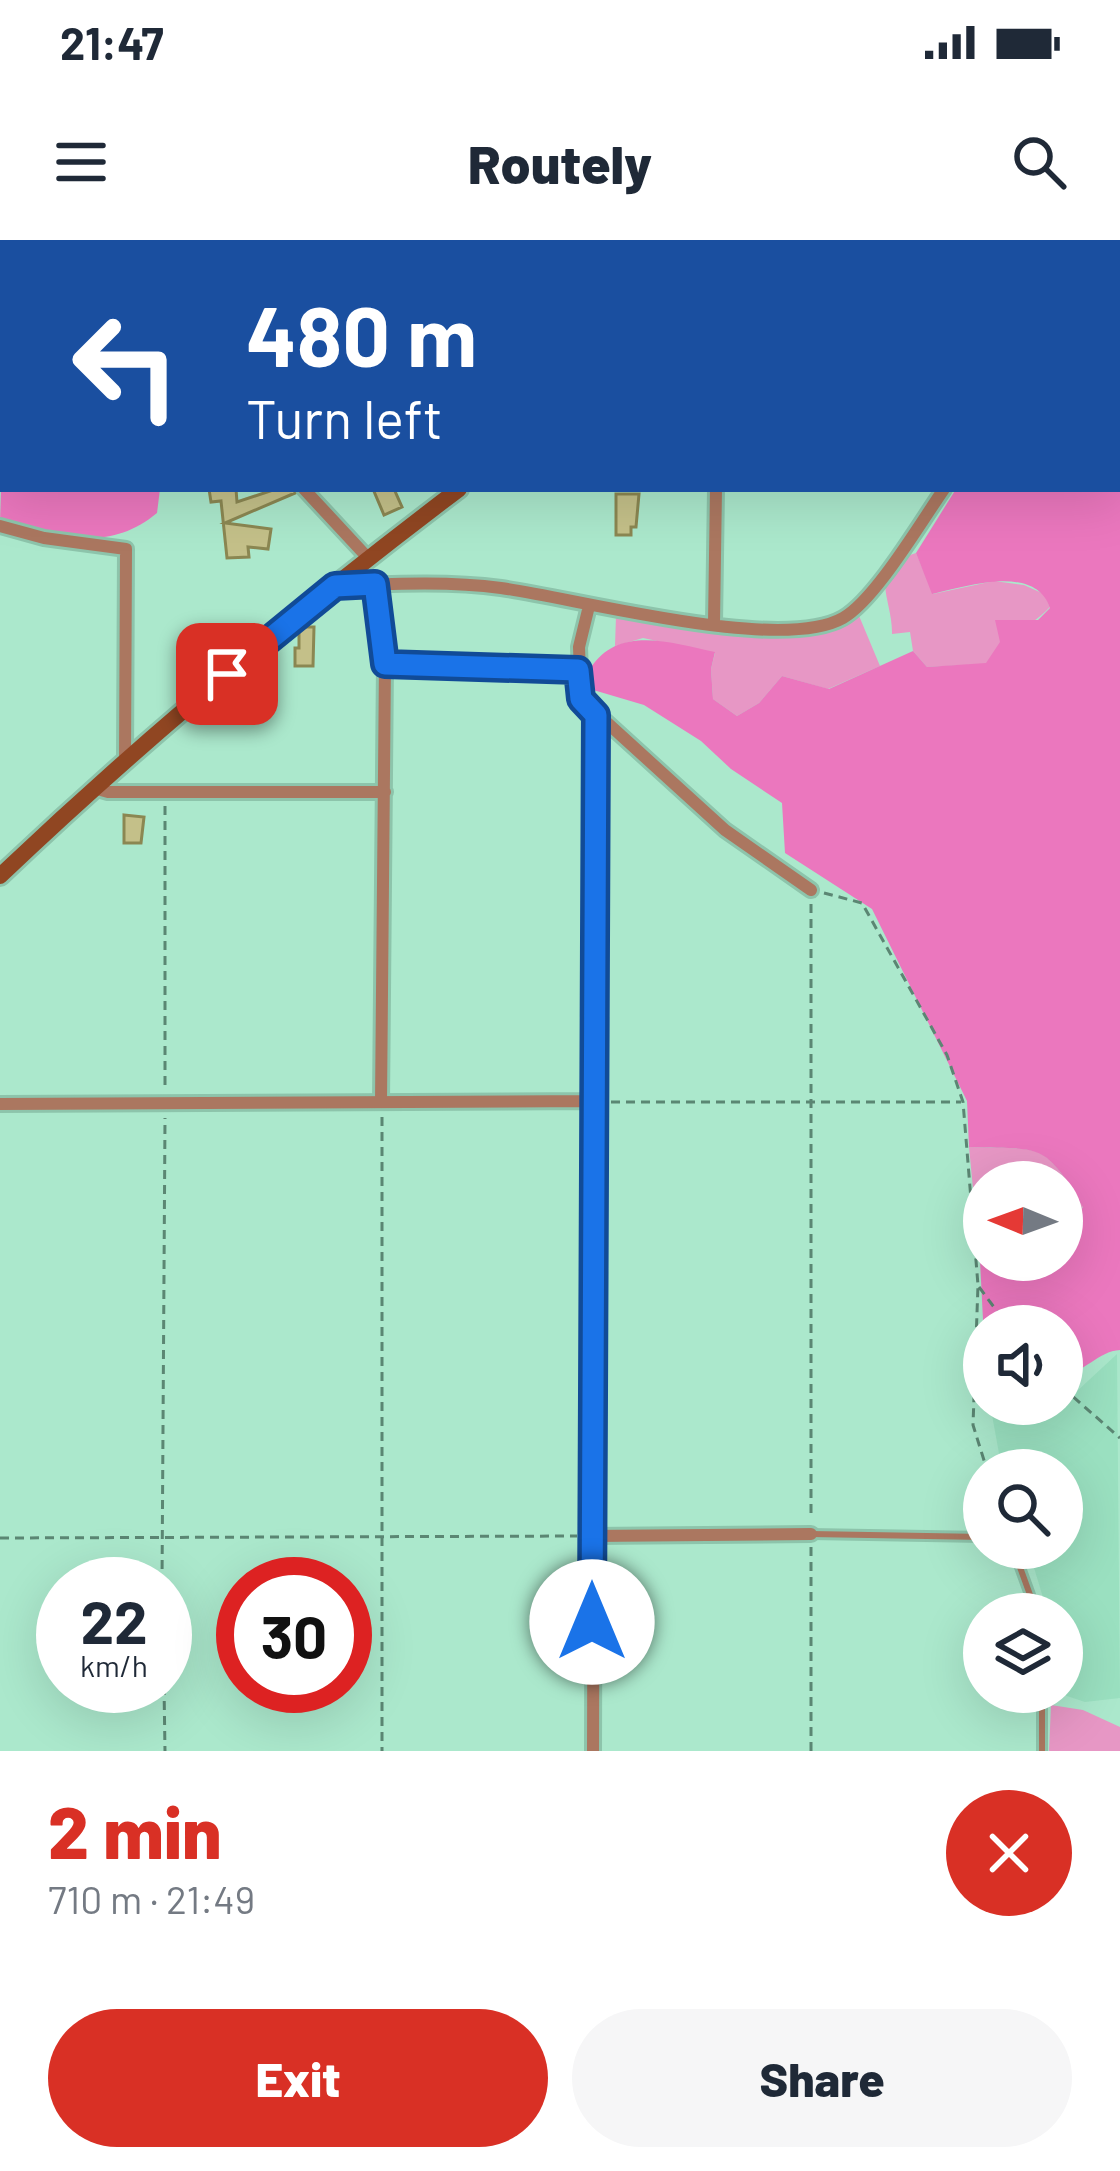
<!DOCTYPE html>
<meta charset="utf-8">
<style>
body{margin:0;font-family:Barlow,sans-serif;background:#f6f6f7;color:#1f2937;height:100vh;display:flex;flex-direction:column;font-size:45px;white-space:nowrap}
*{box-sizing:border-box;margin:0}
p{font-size:39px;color:#747a83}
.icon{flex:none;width:66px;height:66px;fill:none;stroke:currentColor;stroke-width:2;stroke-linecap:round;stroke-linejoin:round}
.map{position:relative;height:1511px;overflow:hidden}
.drawer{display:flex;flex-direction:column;background:#fff;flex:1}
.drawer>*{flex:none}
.hud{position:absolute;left:0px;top:0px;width:1122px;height:252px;box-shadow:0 12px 48px #0002;background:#1a4fa0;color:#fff;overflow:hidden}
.needle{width:78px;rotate:271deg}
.fabs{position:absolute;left:963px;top:921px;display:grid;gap:24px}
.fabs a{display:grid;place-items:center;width:120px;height:120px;border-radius:50%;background:#fff;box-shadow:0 12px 48px #0002;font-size:60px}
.speed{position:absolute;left:36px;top:1317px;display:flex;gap:24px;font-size:60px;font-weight:700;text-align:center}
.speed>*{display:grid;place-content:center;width:156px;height:156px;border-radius:50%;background:#fff;box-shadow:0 12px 48px #0002;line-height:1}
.speed small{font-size:30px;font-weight:400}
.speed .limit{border:18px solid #d22;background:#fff;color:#111}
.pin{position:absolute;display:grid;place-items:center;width:102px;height:102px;color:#fff;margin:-51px;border-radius:24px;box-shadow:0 6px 18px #0006}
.me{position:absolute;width:132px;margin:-66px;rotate:0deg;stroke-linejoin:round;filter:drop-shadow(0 0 9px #0008)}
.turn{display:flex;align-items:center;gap:42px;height:252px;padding:0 48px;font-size:54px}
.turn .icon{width:156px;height:156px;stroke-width:2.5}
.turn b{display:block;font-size:84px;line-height:102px}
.round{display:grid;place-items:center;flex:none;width:126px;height:126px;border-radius:63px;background:#f6f6f7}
.overview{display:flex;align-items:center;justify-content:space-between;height:204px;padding:0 48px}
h1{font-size:72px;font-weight:800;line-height:90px;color:#d93025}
.primary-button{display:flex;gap:24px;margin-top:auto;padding:24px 48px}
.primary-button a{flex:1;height:138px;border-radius:72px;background:#d93025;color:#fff;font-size:48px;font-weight:800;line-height:138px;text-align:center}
.primary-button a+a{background:#f6f6f7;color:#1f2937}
.status{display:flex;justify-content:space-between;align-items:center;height:84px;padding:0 60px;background:#fff;direction:ltr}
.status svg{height:33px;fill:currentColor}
header{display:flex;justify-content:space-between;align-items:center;height:156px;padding:0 48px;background:#fff;font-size:54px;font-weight:800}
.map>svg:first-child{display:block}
.built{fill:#9ae0c0}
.green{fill:#e797c5}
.forest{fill:#eb77be}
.building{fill:#c4c089;stroke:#8b8752;stroke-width:3}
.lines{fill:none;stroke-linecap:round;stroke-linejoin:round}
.lane-casing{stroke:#8dc4ab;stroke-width:12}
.street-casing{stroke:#8dc4ab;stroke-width:18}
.secondary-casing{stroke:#8dc4ab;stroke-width:22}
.path{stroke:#5b8673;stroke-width:3;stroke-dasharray:9 6;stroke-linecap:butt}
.lane{stroke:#ab7760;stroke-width:6}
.street{stroke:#ab7760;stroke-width:12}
.secondary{stroke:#904622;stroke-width:16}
.route-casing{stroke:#114b97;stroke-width:30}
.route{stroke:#1a73e8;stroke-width:21}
</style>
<div class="status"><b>21:47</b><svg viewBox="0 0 49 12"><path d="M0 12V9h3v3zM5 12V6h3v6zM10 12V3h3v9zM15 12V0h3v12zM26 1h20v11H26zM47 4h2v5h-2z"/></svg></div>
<header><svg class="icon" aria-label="menu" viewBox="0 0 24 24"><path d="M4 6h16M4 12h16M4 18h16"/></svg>Routely<svg class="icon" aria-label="search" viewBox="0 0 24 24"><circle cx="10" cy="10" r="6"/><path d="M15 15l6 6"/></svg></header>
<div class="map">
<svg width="1120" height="1511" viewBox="0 0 1120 1511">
<rect width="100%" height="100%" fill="#abe8cc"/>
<path class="built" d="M1117 1114 1120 1458 1085 1462 1055 1452H1062V1374H1048L1028 1308H1062V1230H1002L990 1164H1062V1153H1075Z"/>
<path class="green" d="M916 313 933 354 994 341 1024 345 1044 354 1050 367C1028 390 1005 394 986 424L927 427 913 411 910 392 892 394C893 358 865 329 916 313Z
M857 371 880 426 828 449 782 436 759 463 737 476 713 459 711 429 715 413 643 398 615 406 616 376C674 384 812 417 857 371Z
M969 907C1045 910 1041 900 1083 966L1079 975 1062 982V942H984V1019L980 1021Z
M1051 1465 1083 1470 1120 1487V1511H1049Z"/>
<path class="forest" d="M1117 0H1120V1110C1098 1111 1084 1134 1062 1134V1086H984V1099L980 1021 1062 1020V983L1078 975 1083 967C1043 900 1042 910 969 907L967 861 872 669 785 613 782 563 731 529 701 501 644 465 590 449V429C618 384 672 403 715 412L711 429 713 459 737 476 759 463 782 436 829 449 913 411 927 427 986 423 1000 402 995 380H1038L1050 368C1035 323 965 347 932 354L916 313 956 249H1119Z
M3 183V249H160L157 273C108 314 58 295 0 282Z"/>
<path class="building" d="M209 249H236L237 262 276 249H294L295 253 225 283 271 289 268 309 248 307 249 317 227 318 221 261 211 262Z
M373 249H394L402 267 384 275Z
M616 254H639L636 287H631V295H616Z
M304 387H314L313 426H295V408H299V390Z
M124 575 144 577 141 603H124Z"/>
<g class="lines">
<g class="lane-casing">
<path id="lane" d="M811 1294 984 1297
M1013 1308 1037 1374
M1042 1511V1452"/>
</g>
<g class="street-casing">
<path id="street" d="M318 0 319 3
M720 3V0
M1031 3V0
M304 249 368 318
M0 286 44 298 126 309 125 520
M375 344 385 424 381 862
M336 346C390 344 448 341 501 348 576 358 780 414 843 378 875 360 921 282 944 249
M589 366 579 407 581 459 725 590 811 650
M714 383 716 249
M385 424 578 429
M94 548 108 552H385
M0 864 593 861
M591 1296 811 1294
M593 1511 596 475"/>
</g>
<g class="secondary-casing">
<path id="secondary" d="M747 3 750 0
M0 636C145 498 299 370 459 249"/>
</g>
<path class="path" d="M165 566V850
M824 653 862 663 947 815 963 862 978 1045 973 1185 987 1230
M811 664V1278
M611 862H961
M382 877V1511
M979 1047 1008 1086
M1062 1147 1120 1198
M0 1298 577 1296
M162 1344 165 878
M164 1446 165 1511
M811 1511V1306"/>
<use href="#lane" class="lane"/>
<use href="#street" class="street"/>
<use href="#secondary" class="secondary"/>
</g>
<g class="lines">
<g class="route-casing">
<path id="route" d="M227 434 335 346 375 344 385 424 578 430 581 459 596 475 592 1382"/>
</g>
<use href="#route" class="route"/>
</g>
</svg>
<div class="fabs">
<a><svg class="needle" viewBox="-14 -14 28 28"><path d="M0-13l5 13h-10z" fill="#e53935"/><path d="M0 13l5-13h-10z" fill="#747a83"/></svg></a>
<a><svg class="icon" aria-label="sound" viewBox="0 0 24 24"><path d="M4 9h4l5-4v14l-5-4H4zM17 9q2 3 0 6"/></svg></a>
<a><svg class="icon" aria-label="search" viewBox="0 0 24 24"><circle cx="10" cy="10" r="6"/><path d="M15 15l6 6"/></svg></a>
<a><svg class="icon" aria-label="layers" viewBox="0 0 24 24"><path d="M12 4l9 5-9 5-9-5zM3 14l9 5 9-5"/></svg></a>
</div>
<div class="speed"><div>22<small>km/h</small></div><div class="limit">30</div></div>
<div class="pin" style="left:227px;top:434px;background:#d93025"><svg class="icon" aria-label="arrive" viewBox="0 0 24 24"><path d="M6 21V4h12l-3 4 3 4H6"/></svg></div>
<svg class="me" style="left:592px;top:1382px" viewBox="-20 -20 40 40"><circle r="19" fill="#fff"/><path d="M0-13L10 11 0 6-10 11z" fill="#1a73e8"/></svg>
<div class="hud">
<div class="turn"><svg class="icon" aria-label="left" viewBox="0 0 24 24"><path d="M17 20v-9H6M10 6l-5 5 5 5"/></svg><div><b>480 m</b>Turn left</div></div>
</div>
</div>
<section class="drawer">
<div class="overview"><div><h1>2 min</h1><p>710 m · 21:49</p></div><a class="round" style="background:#d93025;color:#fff"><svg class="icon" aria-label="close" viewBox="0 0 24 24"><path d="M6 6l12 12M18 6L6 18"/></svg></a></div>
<div class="primary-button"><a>Exit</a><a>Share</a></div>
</section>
